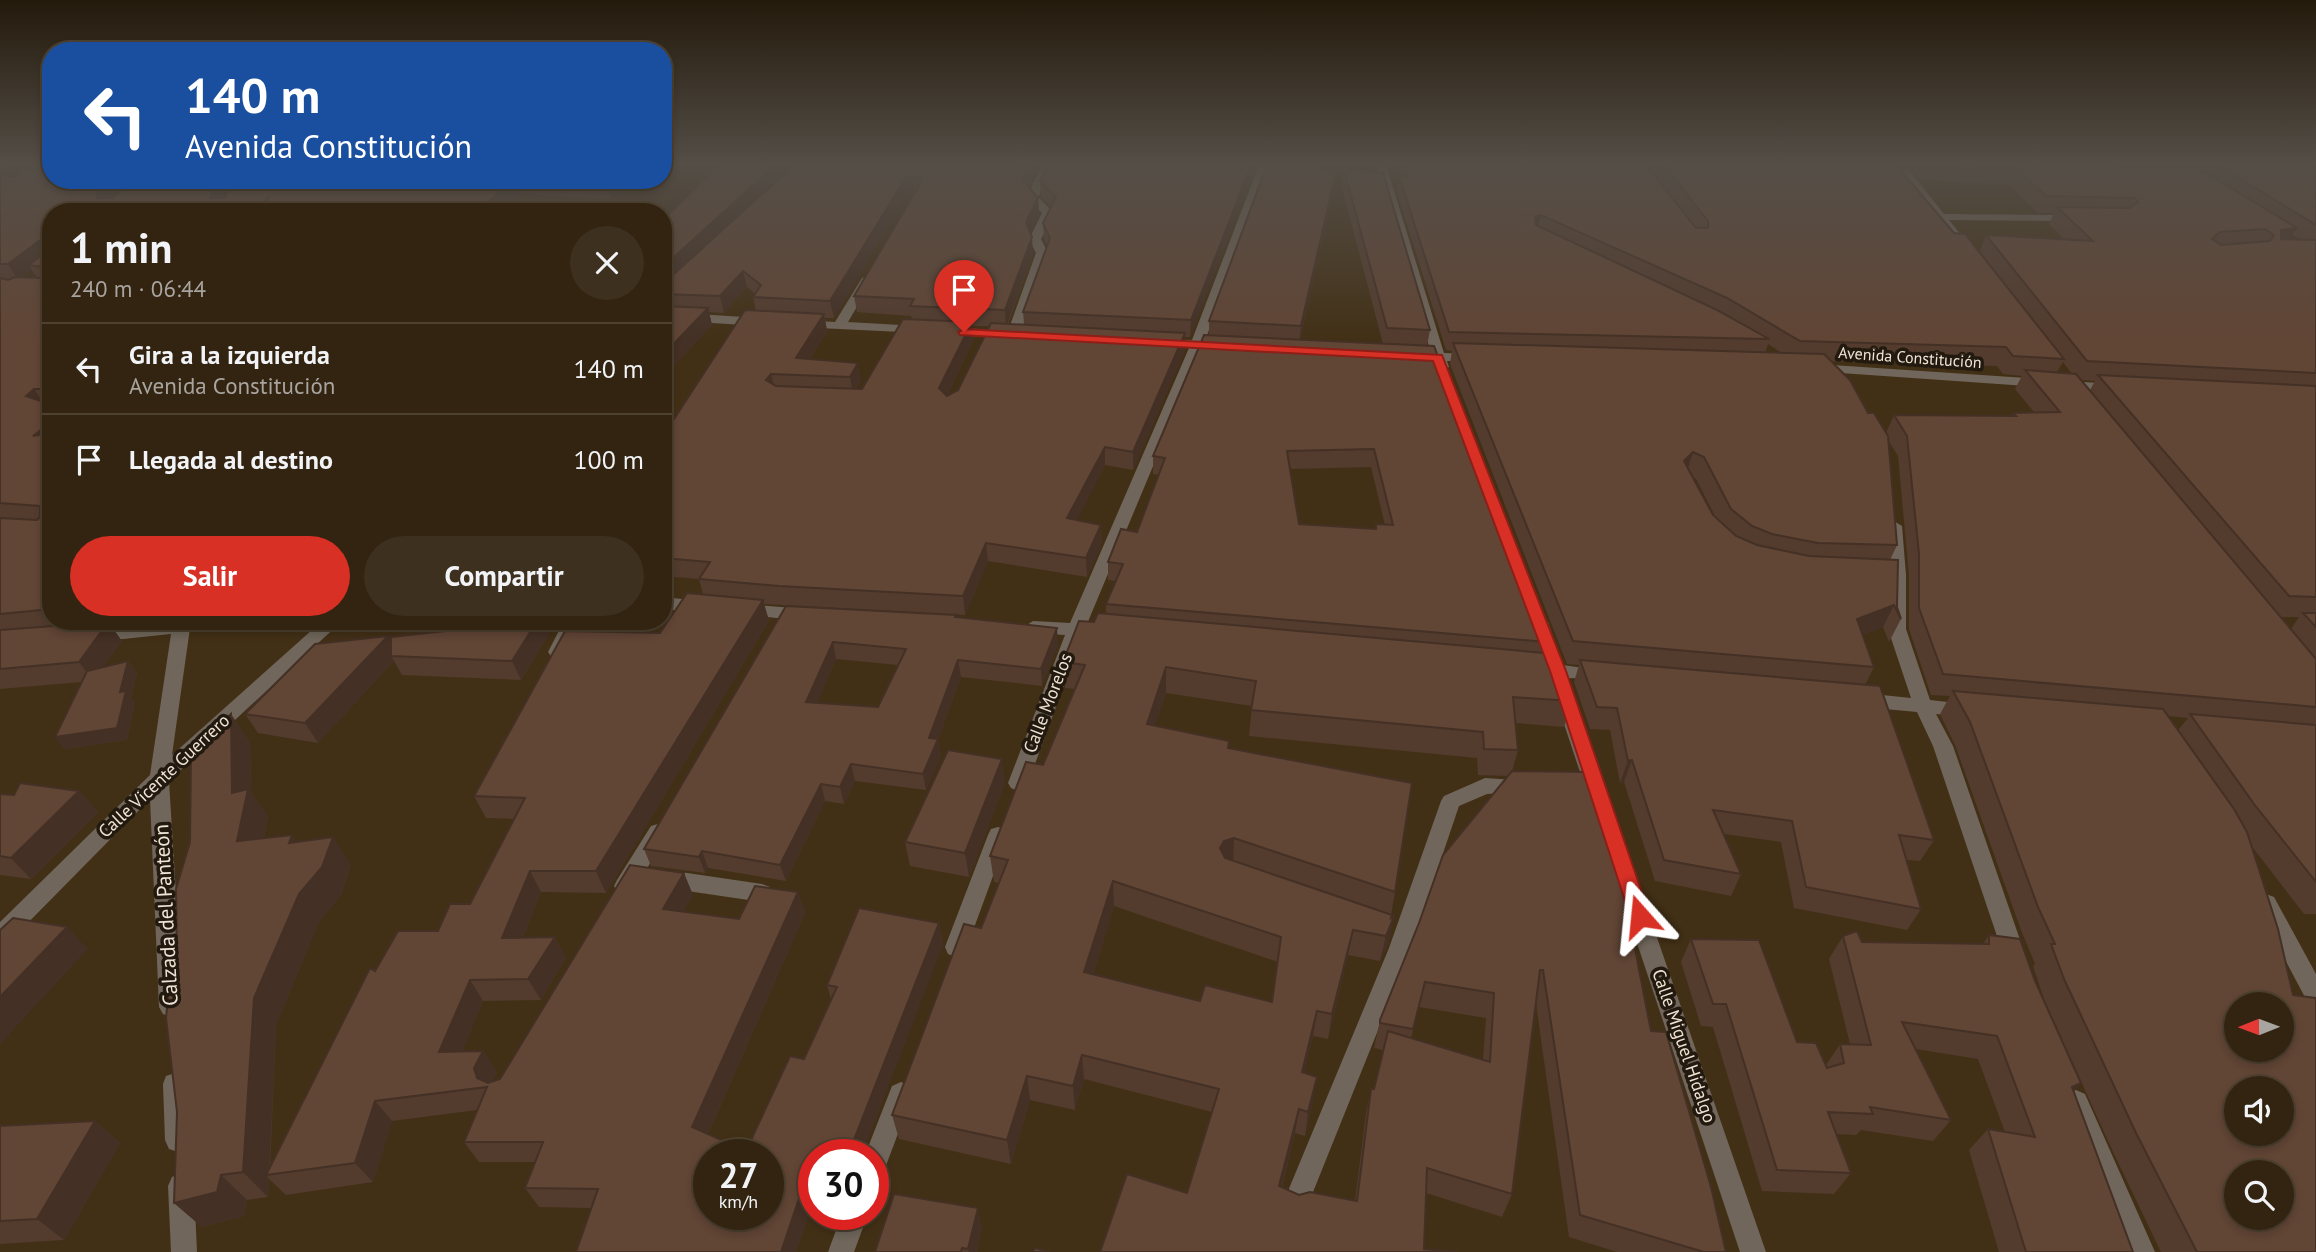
<!DOCTYPE html>
<html lang="es">
<meta charset="utf-8">
<style>
body{margin:0;font-family:"PT Sans",sans-serif;background:#3d301e;color:#f1f3f6;height:100vh;display:flex;flex-direction:column;font-size:26px;white-space:nowrap}
*{box-sizing:border-box;margin:0}
p{font-size:23px;color:#a8a49f}
.icon{flex:none;width:38px;height:38px;fill:none;stroke:currentColor;stroke-width:2;stroke-linecap:round;stroke-linejoin:round}
.map{position:relative;flex:1;overflow:hidden}
.details{position:absolute;left:42px;top:203px;width:630px;height:427px;display:flex;flex-direction:column;background:#322410;border-radius:28px;box-shadow:0 4px 10px #0003,0 0 0 2px #4d4130}
.details>*{flex:none}
.hud{position:absolute;left:42px;top:42px;width:630px;height:147px;border-radius:28px;box-shadow:0 4px 10px #0003,0 0 0 2px #4d4130;background:#1a4fa0;color:#fff;overflow:hidden}
.needle{width:46px;rotate:269deg}
.fabs{position:absolute;left:2224px;top:992px;display:grid;gap:14px}
.fabs a{display:grid;place-items:center;width:70px;height:70px;border-radius:50%;background:#322410;box-shadow:0 4px 10px #0003,0 0 0 2px #4d4130;font-size:35px}
.speed{position:absolute;left:693px;top:1139px;display:flex;gap:14px;font-size:35px;font-weight:700;text-align:center}
.speed>*{display:grid;place-content:center;width:91px;height:91px;border-radius:50%;background:#322410;box-shadow:0 4px 10px #0003,0 0 0 2px #4d4130;line-height:1}
.speed small{font-size:18px;font-weight:400}
.speed .limit{border:10px solid #d22;background:#fff;color:#111}
.pin{position:absolute;display:grid;place-items:center;width:60px;height:60px;color:#fff;margin:-72px -30px;border-radius:50% 50% 50% 0;rotate:-45deg;box-shadow:0 0 7px #0007}
.pin .icon{rotate:45deg}
.me{position:absolute;width:77px;margin:-38px;rotate:342deg;stroke-linejoin:round;filter:drop-shadow(0 0 5px #0008)}
.turn{display:flex;align-items:center;gap:24px;height:147px;padding:0 28px;font-size:32px}
.turn .icon{width:91px;height:91px;stroke-width:2.5}
.turn b{display:block;font-size:49px;line-height:60px}
.round{display:grid;place-items:center;flex:none;width:74px;height:74px;border-radius:37px;background:#3d301e}
.head{display:flex;align-items:center;justify-content:space-between;height:119px;padding:0 28px}
h1{font-size:42px;font-weight:800;line-height:52px}
.primary-button{display:flex;gap:14px;margin-top:auto;padding:14px 28px}
.primary-button a{flex:1;height:80px;border-radius:42px;background:#d93025;color:#fff;font-size:28px;font-weight:800;line-height:80px;text-align:center}
.primary-button a+a{background:#3d301e;color:#f1f3f6}
ul{padding:0;list-style:none}
li{display:flex;align-items:center;gap:21px;height:91px;padding:0 28px;border-top:2px solid #4d4130}
li div{flex:1}
li b{display:block;font-size:26px}
li em{font-style:normal}
.map>svg:first-child{display:block}
.lines{fill:none;stroke-linecap:round;stroke-linejoin:round}
.minor{fill:#70665b;fill-rule:evenodd}
.wall{fill:#533b2e;fill-rule:evenodd}
.shaded-wall{fill:#443025}
.building{fill:#614535;stroke:#443025;stroke-width:2;fill-rule:evenodd}
.route{fill:#d93025;stroke:#8d1f18;stroke-width:2}
.labels{text-anchor:middle;stroke-width:7;stroke-linejoin:round;paint-order:stroke}
.far-street-label{font-size:16px;fill:#efe3d4;stroke:#221a0f}
.street-label{font-size:18px;fill:#efe3d4;stroke:#221a0f}
.near-street-label{font-size:21px;fill:#efe3d4;stroke:#221a0f}
</style>
<div class="map">
<svg width="2316" height="1252" viewBox="0 0 2316 1252">
<rect width="100%" height="100%" fill="#423016"/>
<g class="lines">
<path class="minor" d="M1043 165H1053L1038 197 1054 213 1041 239 1048 253 1020 335 1009 339 945 334V328L950 327 1008 331 1036 253 1029 239 1042 213 1026 197Z
M1259 165H1269L1205 341 1222 342 1229 346 1222 350 1202 349 1087 624 1105 627 1108 631 1099 637 1082 636 1028 783 1025 788 1018 791 1011 788 1008 783 1065 635 1033 633 1024 627 1033 621 1070 623 1189 348 1163 347 1156 343 1163 339 1192 340Z
M1376 165H1386L1444 353 1474 354 1481 358 1479 361H1447L1449 367 1442 371 1437 370 1433 361 1415 360 1408 356 1415 352 1431 353Z
M1894 165H1905L1944 214 2075 215 2081 218 2075 221 1949 220 1973 250 1963 253Z
M866 277 872 281 848 322 918 326 925 330 923 333 798 327V321L803 320 835 322 862 278Z
M663 312 761 318 767 322 761 326 663 320Z
M1817 364 2114 384 2121 388 2114 392 1812 371 1810 368Z
M1894 521 1902 526 1906 575V629L1930 700 1974 705 1976 710 1974 715 1967 717 1936 714 1953 746 2027 960 2024 967 2016 970 2008 967 2005 960 1933 746 1917 712 1863 707 1856 705 1854 700 1856 695 1863 693 1911 698 1888 629 1890 575 1886 526Z
M663 597 701 601 710 607 701 613 663 609Z
M743 604 806 609 815 615 806 621 737 614 734 610Z
M1539 616 1548 622 1563 665 1604 671 1607 675 1604 679 1567 678 1766 1252H1740L1548 676 1533 673 1530 669 1533 665 1544 663 1530 622Z
M173 621H191L172 755 322 621H342L169 781 183 1007 179 1014 171 1017 163 1014 159 1007 150 799 8 943 0 945V922L150 775 171 634 94 642 85 636 94 630Z
M564 621H582L563 656H551L548 652Z
M1485 778 1528 781 1531 786 1528 791 1487 794 1459 806 1411 948 1305 1212 1296 1216 1287 1212 1283 1203 1389 948 1441 801 1444 796Z
M658 824 665 826 668 832 665 838 633 892 625 895 617 892 614 886 617 880 651 826Z
M998 827 1005 829 1008 835 967 947 964 954 956 957 948 954 945 947 988 835 991 829Z
M667 870 762 884 770 887 773 893 770 899 762 902 667 888 659 885 656 879 659 873Z
M2266 894 2274 897 2316 974V1006L2308 1003 2255 903 2258 897Z
M175 1073 184 1076 187 1084 191 1140 187 1149 178 1152 169 1149 165 1140 163 1084 166 1076Z
M901 1082 910 1086 913 1094 882 1176 873 1179V1155H865L892 1086Z
M2076 1090 2085 1094 2155 1252H2128L2064 1102 2067 1094Z
M181 1173 190 1177 194 1186 197 1252H171L168 1186 172 1177Z
M842 1214H868L854 1252H828Z"/>
</g>
<path class="wall" d="M0 165 51 180H226L222 198H226L230 180H625L611 199 521 194 500 212H51V621H135L109 624 122 641 103 667 128 661 137 673 131 697 135 703 127 740 65 749 55 737 81 682 0 689ZM32 270 37 278 22 277Z
M719 165H1040L1028 187 1039 214 1030 232 1033 253 1008 324H1024L1023 312 1047 245 1044 239 1043 223 1051 207 1041 196 1040 181 1048 165H1256L1190 337H1185V350L1133 470 1105 465 1077 520 1101 525 1102 543 1087 577 988 561 965 615 764 604 769 621 606 893 541 892 523 937H555L566 958 541 1000 483 1001 462 1052 483 1051 497 1072 492 1082 500 1079 693 895 683 912 739 919 798 892 805 913 708 1134 746 1151 804 1059 831 1000 827 985 939 923 943 945 814 1155V1198L796 1252H576L592 1208 539 1207 525 1188 535 1162H479L464 1142 477 1110 392 1121 373 1182 286 1195 269 1179 268 1197 247 1200 244 1216 202 1227 174 1203 177 1112V967L250 742 251 793 268 816 264 838 297 842 351 865 341 895 319 922 276 1025 270 1167 375 971 438 931 470 904 514 819 486 818 474 796 703 594 699 579 663 576V436L756 311 753 297 755 294 747 287 724 313 709 312 712 325 663 378V220ZM914 191H916L854 296 857 312 911 316 912 319 862 389H856L861 380 810 359 827 331 825 318H834L907 195ZM972 326H989L958 390 947 396 974 339Z
M1325 165 1323 171 1334 187 1300 340 1383 344 1342 188 1344 170 1430 330 1427 346 1547 642 1544 653 1572 701 1564 727 1516 723 1518 750 1512 771 1651 1031 1726 1252H1617L1569 1237 1536 1004 1512 1194 1502 1217 1426 1193 1100 1252 1187 1193 1212 1112 1084 1079 1075 1110 1030 1100 1011 1164 899 1139 892 1115 981 928 999 883 994 882 990 856 1043 765 1075 689 1065 688 1063 662 1094 622 1106 614V604L1116 581 1108 580V562L1137 532 1159 475 1153 474V456L1209 335V321ZM1371 467 1385 525 1376 524V529L1299 524 1290 469ZM1166 693 1252 706 1249 736 1477 758 1478 775 1508 776 1380 1020 1374 1048 1383 1050 1374 1089H1371L1366 1113 1355 1201 1299 1195 1282 1187 1295 1133 1305 1136 1313 1101 1304 1073 1313 1036 1328 1039 1348 955 1380 961 1389 942 1391 915 1395 892 1229 748 1155 725ZM1114 906 1278 962 1272 1002 1200 1001 1093 975ZM1419 1007 1486 1018 1483 1060 1411 1038Z
M1398 165H1907L1904 174 1954 233 1979 252 1986 235 2064 239 2049 224 2054 213H2038L2009 185 1921 180 1909 165H2174L2173 167H2186L2182 165H2316V914H2304L2250 844 2316 1252H2161L2114 1154 2045 1002 2033 966 2035 964 2021 930 1955 745 1940 714 1950 696 1931 695 1909 629V575L1898 456 1888 440 1897 545 1890 560 1897 607 1901 619 1889 642 1883 627 1863 635 1874 667 1865 685 1934 840 1920 861 1907 860 1921 909 1907 930 1794 908 1781 842 1724 834 1741 874 1731 896 1655 881 1624 782 1620 783 1610 730 1590 729 1574 682 1579 665 1567 664 1450 364 1452 351 1446 350 1397 192 1399 176H1402ZM2292 235 2300 239H2290ZM1768 344 1782 353H1765ZM1830 361 1997 366 2003 374 2022 376 2015 389 2034 412 2013 413 2011 416 1894 415 1886 433 1868 413ZM2063 362 2069 370 2072 373 2057 372ZM2081 380 2095 381 2090 390ZM1692 477 1696 479 1716 518 1713 515ZM2281 617H2299L2291 629ZM2168 716 2188 718 2178 730Z
M786 606 956 615V618L1058 644 1042 686 961 677 938 740 941 756 926 790 855 781 844 804 825 801 786 881 708 868 705 873 651 866 644 849ZM836 659 898 665 878 707 817 703Z
M557 621 521 680 402 675 394 661 318 743 258 733 245 714 388 636 391 641 472 628Z
M1005 783 969 877 910 866 905 842Z
M79 791 98 812 31 879 0 875V794L14 795Z
M1989 935 2035 981 2081 1083 2074 1091 2133 1252H1999L1969 1150 1988 1129 2005 1132 1978 1059 1916 1049 1951 1120 1933 1141 1861 1130 1856 1135 1837 1134 1851 1173 1834 1194 1762 1191 1713 1027 1701 1026 1681 962 1691 939 1797 1042 1826 1065 1840 1044H1850L1829 959 1843 936 1862 942 1983 944Z
M95 1121 120 1143 64 1240 0 1244V1126Z
M982 1227 977 1252H875Z"/>
<path class="shaded-wall" d="M13 165H51L12 186 1 174 2 170Z
M775 165H795L663 287V267Z
M1031 165H1040L1024 196 1023 180Z
M1251 165H1256L1190 337 1191 320Z
M1336 172 1334 187 1299 343 1301 326Z
M912 175 914 191 907 195 834 318 830 301 905 179Z
M114 180H141L106 212 97 198V194Z
M215 180H226L218 212 210 198Z
M513 180H516L521 194 500 212H477Z
M609 180H625L611 199 606 184Z
M269 196 276 212H256Z
M1038 198 1039 214 1027 238 1026 222Z
M1541 215 1537 232 1535 217Z
M2297 228 2286 245 2270 247 2281 230Z
M1032 237 1033 253 1006 327 1005 310Z
M39 241 49 257 29 265 32 270 18 280 8 264Z
M743 271 747 287 724 313 720 296Z
M708 308 712 325 663 378V355Z
M824 314 827 331 799 376 796 358Z
M972 322 974 339 942 406 939 388Z
M1185 333V350L1133 470V452Z
M858 363 861 380 853 394 850 377Z
M771 374 775 391 766 380Z
M34 389 46 407 26 396Z
M51 422V450L33 436Z
M1105 447V465L1069 536 1067 518Z
M1693 452 1686 474 1684 461Z
M1101 525 1102 543 1087 577 1086 558Z
M986 543 988 561 965 615 963 596Z
M763 600 769 621 606 893 596 871Z
M1894 605 1883 627 1847 641 1857 619Z
M537 621H557L521 680 512 661Z
M108 622 122 641 93 681 79 662Z
M1057 628 1058 644 1042 686 1041 669Z
M388 636 399 656H391L394 661 318 743 305 723Z
M833 642 836 659 810 719 806 702Z
M958 660 961 677 938 740 941 756 926 790 923 774 929 738Z
M128 661 137 673 131 697 135 703 127 740 65 749 55 737 120 692Z
M1166 667V693L1147 750V724Z
M231 714 250 742 251 793 268 816 258 868 237 841 232 793Z
M1002 759 1005 783 969 877 965 853Z
M1632 760 1624 782 1620 783 1628 761Z
M851 764 855 781 844 804 840 787Z
M821 784 825 801 786 881 780 865Z
M79 791 98 812 31 879 11 858Z
M292 835 312 862 289 843Z
M333 837 351 865 341 895 319 922 276 1025 269 1175H266L269 1179 268 1197 243 1172 254 998 299 894Z
M1234 838 1233 864 1219 874 1220 848 1224 841Z
M702 851 708 868 705 873 699 857Z
M530 871 541 892 514 959 502 938Z
M684 873 693 895 672 931 663 909Z
M1113 881 1114 906 1086 998 1084 972Z
M798 892 805 913 702 1147 692 1127Z
M1394 916 1389 942 1380 961 1386 936Z
M939 923 943 945 862 1155H848Z
M67 927 88 949 0 1044V997Z
M1353 930 1348 955 1328 1039 1332 1014Z
M555 937 566 958 541 1000 528 979Z
M470 980 483 1001 454 1073 439 1052Z
M1317 1011 1313 1036 1299 1097 1302 1072Z
M483 1051 497 1072 489 1089 477 1078 474 1068Z
M1082 1055 1084 1079 1075 1110 1073 1086Z
M1027 1076 1030 1100 1011 1164 1007 1140Z
M1317 1077 1313 1101 1305 1136 1308 1112Z
M2081 1083 2061 1105 2072 1087Z
M375 1101 392 1121 373 1182 355 1163Z
M1299 1109 1295 1133 1276 1209 1279 1186Z
M95 1121 120 1143 64 1240 37 1219Z
M808 1172 814 1186V1198L796 1252H781Z
M221 1175 247 1200 244 1216 202 1227 174 1203Z
M978 1208 982 1227 977 1252H969L968 1249Z"/>
<path class="building" d="M0 165H13L2 170 1 174 14 177 36 165H51V180H114L97 194V198H113L134 180H215L210 198H226L230 180H513L477 212H264L269 196 256 212H51V422L33 436 51 433V609L0 614V518L37 520 40 517V506L0 503V278L8 280 15 277 42 278 43 267 29 265 44 253V243L39 241 8 264H0ZM34 389H41V401L26 396Z
M719 165H775L663 267V220Z
M794 165H1031L1023 180 1038 198 1026 222 1032 237 1005 310 910 306 914 299 854 296 921 182 920 178 912 175 905 179 830 301 753 297 761 285 743 271 720 296 663 294V284Z
M1048 165H1251L1191 320 1023 312 1050 238 1043 223 1056 197 1040 181Z
M1267 165H1322L1321 171 1336 172 1301 326 1209 321Z
M1406 165H1646L1696 228H1708V221L1664 165H1896L1954 233 1965 234 2064 359 2013 356 2006 347 1800 341 1727 298 1541 215 1535 217 1536 225 1715 309 1769 339 1449 332 1399 176 1409 177Z
M1956 165H2115L2118 168 2196 167 2297 228 2281 230V239L2316 240V373L2087 361 1986 235 2093 241 2057 207 2129 208 2138 202 2135 198 2046 196 2016 168ZM2265 229 2274 235 2270 241 2221 245 2212 239 2220 232Z
M2218 165H2316V225Z
M1344 170 1383 173 1430 330 1387 328Z
M545 180H609L606 184Z
M663 306 708 308 663 355Z
M745 310 824 314 796 358 858 363 850 377 771 374 766 380 776 386 862 389 903 319 972 322 939 388 947 396 958 390 991 323 1185 333 1133 452 1105 447 1067 518 1101 525 1086 558 986 543 963 596 779 586 699 579 710 562 663 558V436Z
M1204 335 1434 346 1547 642 1106 604 1123 564 1108 562 1121 529 1137 532 1165 458 1153 456ZM1374 449 1393 525 1376 524V529L1299 524 1287 451Z
M1453 343 1824 354 1850 380 1868 413H1874L1888 436 1897 545 1818 543 1772 534 1752 526 1731 509 1704 457 1693 452 1684 461 1713 515 1736 536 1757 545 1809 556 1898 560 1897 607 1901 619 1894 605 1857 619 1874 667 1573 641Z
M2025 370 2076 374 2316 659V707L1943 674 1919 608V554L1907 436 1894 415 2016 416 2013 413 2060 412Z
M2098 375 2316 386V597L2289 596Z
M687 593 763 600 596 871H530L502 938 555 937 528 979 470 980 439 1052 483 1051 474 1068 477 1078 488 1083 500 1079 630 865 684 873 663 909 739 919 755 886 798 892 692 1127 746 1151 790 1056 804 1059 837 987 827 985 859 908 939 923 848 1155H814V1173L808 1172 781 1252H576L598 1189 525 1188 543 1142H464L487 1087 375 1101 355 1163 266 1175 370 968 375 971 398 931H438L450 904H470L525 798 474 796 565 631 660 633ZM709 1155H768V1214H709Z
M786 606 956 615 955 617 1057 628 1041 669 958 660 929 738 938 739 923 774 851 764 840 787 821 784 780 865 702 851 699 857 644 849ZM833 642 906 649 878 707 806 702Z
M1098 613 1556 654 1572 701 1513 697 1518 750 1484 749 1483 732 1251 710 1256 681 1166 667 1147 724 1229 741 1228 748 1412 783 1395 892 1234 838 1224 841 1220 848 1225 858 1392 915 1391 918 1394 916 1386 936 1353 930 1332 1014 1317 1011 1302 1072 1317 1077 1308 1112 1299 1109 1279 1186 1299 1195 1310 1192 1357 1201 1371 1089H1374L1388 1031 1490 1062 1494 993 1425 982 1413 1029 1380 1023V1020L1419 923 1443 855 1512 771 1596 772 1606 800 1651 1031 1666 1032 1711 1187 1726 1252H1704L1580 1215 1543 970H1540L1512 1194 1427 1168 1424 1249 1457 1252H1100L1127 1174 1187 1193 1219 1089 1082 1055 1073 1086 1027 1076 1007 1140 892 1115 964 924 981 928 1008 860 990 856 1026 762 1043 765 1085 665 1063 662 1079 621 1094 622ZM1113 881 1281 937 1272 1002 1205 985 1200 1001 1084 972Z
M2303 613H2316V627Z
M472 621H537L512 661 391 656V637L472 628Z
M108 622 79 662 0 669V630Z
M388 636 305 723 245 714 315 644Z
M1580 660 1880 686 1934 840 1899 835 1921 909 1806 887 1792 821 1713 810 1741 874 1664 860 1632 760 1628 761 1617 708 1597 707Z
M128 661 120 692 126 691 117 728 55 737 87 671Z
M1953 691 2163 709 2234 809 2247 832 2278 929 2293 995 2316 998V1252H2197L2136 1133 2064 979 2051 944H2055L2038 907 1970 722ZM2236 1004H2282V1050H2236ZM2236 1088H2282V1134H2236ZM2236 1172H2282V1218H2236Z
M231 714 232 793 248 789 237 841 292 835 289 843 333 837 322 867 299 894 254 998 243 1172 221 1175 217 1192 174 1203 177 1112 166 1018 169 987 177 967 176 889 190 842 191 754Z
M2190 714 2316 725V882L2254 804Z
M948 750 1002 759 965 853 905 842Z
M20 783 79 791 11 858 0 856V794L14 795Z
M13 918 67 927 0 997V930Z
M1857 931 1862 942 1989 944V935L2020 939 2035 981 2081 1083 2072 1087 2133 1252H2026L1988 1129 2035 1137 1997 1036 1902 1022 1951 1120 1870 1107 1873 1114 1828 1112 1851 1173 1777 1170 1726 1004H1713L1691 939 1759 940 1797 1042 1816 1043 1827 1068 1844 1063 1840 1044 1871 1045 1843 936Z
M95 1121 37 1219 0 1221V1126Z
M894 1194 978 1208 968 1249 962 1248 961 1252H875Z
M1035 1248 1049 1252H1033Z"/>
<linearGradient id="sky" x2="0" y2="1"><stop stop-color="#241a0c"/><stop offset="0.48" stop-color="#544e47"/><stop offset="1" stop-color="#544e47" stop-opacity="0"/></linearGradient>
<rect width="2316" height="341" fill="url(#sky)"/>
<path class="route" d="M964 329 1442 355 1566 671 1650 916 1647 922 1640 924 1633 922 1630 916 1550 671 1433 361 960 335 958 332Z"/>
<g class="labels">
<g class="far-street-label">
<text transform="translate(1910 357) rotate(4)" y="6">Avenida Constitución</text>
</g>
<g class="street-label">
<text transform="translate(1048 703) rotate(-69)" y="6">Calle Morelos</text>
<text transform="translate(164 776) rotate(-43)" y="6">Calle Vicente Guerrero</text>
<text transform="translate(1684 1046) rotate(71)" y="6">Calle Miguel Hidalgo</text>
</g>
<g class="near-street-label">
<text transform="translate(166 915) rotate(-93)" y="7">Calzada del Panteón</text>
</g>
</g>
</svg>
<div class="fabs">
<a><svg class="needle" viewBox="-14 -14 28 28"><path d="M0-13l5 13h-10z" fill="#e53935"/><path d="M0 13l5-13h-10z" fill="#a8a49f"/></svg></a>
<a><svg class="icon" aria-label="sound" viewBox="0 0 24 24"><path d="M4 9h4l5-4v14l-5-4H4zM17 9q2 3 0 6"/></svg></a>
<a><svg class="icon" aria-label="search" viewBox="0 0 24 24"><circle cx="10" cy="10" r="6"/><path d="M15 15l6 6"/></svg></a>
</div>
<div class="speed"><div>27<small>km/h</small></div><div class="limit">30</div></div>
<div class="pin" style="left:964px;top:332px;background:#d93025"><svg class="icon" aria-label="arrive" viewBox="0 0 24 24"><path d="M6 21V4h12l-3 4 3 4H6"/></svg></div>
<svg class="me" style="left:1640px;top:916px" viewBox="-20 -20 40 40"><path d="M0-17L14 15 0 8-14 15z" fill="#d93025" stroke="#fff" stroke-width="4"/></svg>
<div class="hud">
<div class="turn"><svg class="icon" aria-label="left" viewBox="0 0 24 24"><path d="M17 20v-9H6M10 6l-5 5 5 5"/></svg><div><b>140 m</b>Avenida Constitución</div></div>
</div>
<section class="details">
<div class="head"><div><h1>1 min</h1><p>240 m · 06:44</p></div><a class="round"><svg class="icon" aria-label="close" viewBox="0 0 24 24"><path d="M6 6l12 12M18 6L6 18"/></svg></a></div>
<ul>
<li><svg class="icon" aria-label="left" viewBox="0 0 24 24"><path d="M17 20v-9H6M10 6l-5 5 5 5"/></svg><div><b>Gira a la izquierda</b><p>Avenida Constitución</p></div><em>140 m</em></li>
<li><svg class="icon" aria-label="arrive" viewBox="0 0 24 24"><path d="M6 21V4h12l-3 4 3 4H6"/></svg><div><b>Llegada al destino</b></div><em>100 m</em></li>
</ul>
<div class="primary-button"><a>Salir</a><a>Compartir</a></div>
</section>
</div>
